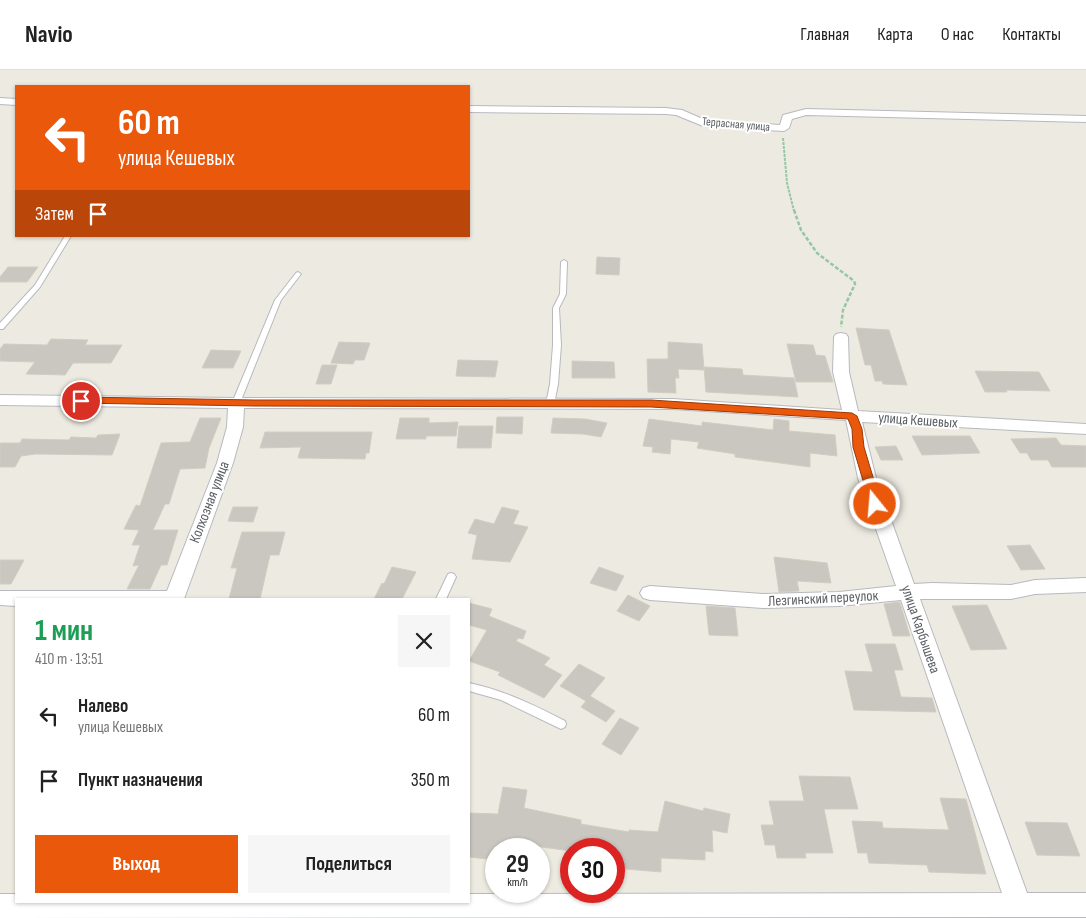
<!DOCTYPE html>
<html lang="ru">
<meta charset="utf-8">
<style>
body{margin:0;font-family:"Sofia Sans Condensed",sans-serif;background:#f6f6f6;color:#222;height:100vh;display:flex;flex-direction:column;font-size:19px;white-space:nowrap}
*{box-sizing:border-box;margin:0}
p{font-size:16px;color:#767676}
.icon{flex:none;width:28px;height:28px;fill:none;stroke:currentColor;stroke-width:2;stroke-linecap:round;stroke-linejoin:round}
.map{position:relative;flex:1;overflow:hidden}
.details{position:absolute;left:15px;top:528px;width:455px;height:305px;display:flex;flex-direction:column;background:#fff;border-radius:0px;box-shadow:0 1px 4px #0004}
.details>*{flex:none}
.top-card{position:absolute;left:15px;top:15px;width:455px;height:152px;border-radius:0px;box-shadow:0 1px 4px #0004;background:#ea580c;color:#fff;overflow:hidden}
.speed{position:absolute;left:485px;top:768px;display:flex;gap:10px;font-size:25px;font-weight:700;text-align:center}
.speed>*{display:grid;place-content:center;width:65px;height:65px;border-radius:50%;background:#fff;box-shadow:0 1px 4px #0004;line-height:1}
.speed small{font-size:12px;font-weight:400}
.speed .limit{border:8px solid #d22;background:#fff;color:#111}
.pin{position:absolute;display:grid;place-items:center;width:42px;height:42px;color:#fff;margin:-21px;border:2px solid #fff;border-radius:50%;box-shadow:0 1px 5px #0007}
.me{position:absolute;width:55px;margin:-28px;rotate:343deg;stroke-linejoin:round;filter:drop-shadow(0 0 4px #0008)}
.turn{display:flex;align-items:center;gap:18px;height:105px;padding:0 20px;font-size:22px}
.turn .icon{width:65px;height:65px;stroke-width:2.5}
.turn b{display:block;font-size:35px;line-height:42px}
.then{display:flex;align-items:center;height:48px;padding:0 20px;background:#0003;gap:10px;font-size:19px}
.round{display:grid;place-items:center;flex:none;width:52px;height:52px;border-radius:0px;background:#f6f6f6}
.overview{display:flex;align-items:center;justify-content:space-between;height:85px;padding:0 20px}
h1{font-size:30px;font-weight:700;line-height:38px;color:#1e9e55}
.button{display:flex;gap:10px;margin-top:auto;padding:10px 20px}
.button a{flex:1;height:58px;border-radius:0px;background:#ea580c;color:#fff;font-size:20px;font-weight:700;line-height:58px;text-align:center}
.button a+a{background:#f6f6f6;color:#222}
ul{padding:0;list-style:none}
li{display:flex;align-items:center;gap:15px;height:65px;padding:0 20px}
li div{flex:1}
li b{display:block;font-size:19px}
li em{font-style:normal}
header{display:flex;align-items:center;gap:30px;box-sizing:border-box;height:70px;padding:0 25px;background:#fff;border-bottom:1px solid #e0e0e0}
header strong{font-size:24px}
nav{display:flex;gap:28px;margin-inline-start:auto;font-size:18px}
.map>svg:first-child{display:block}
.building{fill:#cac7c1;stroke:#d2cdc0}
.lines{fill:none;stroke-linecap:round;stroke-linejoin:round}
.lane-casing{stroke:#b7b9be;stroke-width:2}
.street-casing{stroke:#b7b9be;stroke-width:2}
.path-far1{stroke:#96c6a5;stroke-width:2;stroke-dasharray:3 1;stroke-linecap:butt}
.path{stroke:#96c6a5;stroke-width:2.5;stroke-dasharray:4 2;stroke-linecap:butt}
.lane{fill:#fff;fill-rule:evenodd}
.street{fill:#fff;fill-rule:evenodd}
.route{fill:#ea580c;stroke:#983908}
.labels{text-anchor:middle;stroke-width:4;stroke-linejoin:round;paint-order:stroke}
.far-street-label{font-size:12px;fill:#5a5e63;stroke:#fff}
.street-label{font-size:15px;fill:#5a5e63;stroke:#fff}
</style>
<header>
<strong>Navio</strong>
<nav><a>Главная</a><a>Карта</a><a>О нас</a><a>Контакты</a></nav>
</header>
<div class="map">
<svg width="1086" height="848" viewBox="0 0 1086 848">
<rect width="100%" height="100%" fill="#edebe1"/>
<path class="building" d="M597 187 620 188 619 205 596 204Z
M8 197H38L27 212H0V207Z
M856 258 889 260 907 315 883 314 882 311H875L871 295H865Z
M51 269 88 270 85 275H122L111 293H73L65 305 26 304 35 292 0 291V279L4 274 47 275Z
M339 272 370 273 364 290H355L353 294 331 293Z
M668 272 702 274 704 300 678 299 679 308H675L676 323 648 322 647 289H668Z
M787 274 813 275 816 285 825 286 833 312H796Z
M211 280 241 281 233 298H202Z
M458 290 498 291 495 307 456 306Z
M572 291 614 292 615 308H572Z
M322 295H337L331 314H316Z
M704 297 742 299 743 305 794 308 798 327 706 322Z
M975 301 1039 302 1050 321 1006 320 1007 322H985Z
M497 347H523L522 364 496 363Z
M200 348H221L209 378 205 398 180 399 169 434H165L153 460H178L167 495H161L150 519H127L139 495 133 496 140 475H132L139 460 124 459 136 435 140 436 161 373 190 372Z
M400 348H429V353L458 352 456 366H426V369H396Z
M553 348 585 349 607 353 601 367 583 364 551 363Z
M649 349 702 356V352L773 360 774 349 789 351V361L835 365 837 386 810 383V397L735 387V384L697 378 699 372 671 369 670 384 652 382 653 377 643 376Z
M459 356H493L491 378H457Z
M265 362H372L369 383H366L365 389 298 388 301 377 260 378Z
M120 364 112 385 36 384 21 386 15 397H0V373H20L22 369 69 370 71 367 96 368 98 365Z
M912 366H970L980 383 922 385Z
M1056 368 1061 375 1086 376V397H1052L1048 390H1031L1027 383H1020L1011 369Z
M896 376 903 390H881L875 377Z
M233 437H258L253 452 228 451Z
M502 437 519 441 513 454 528 457 510 492 472 489 477 465 468 463 475 449 494 454Z
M242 462H285L279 485H270L260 529H229L237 498H231Z
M1030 475 1045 499 1021 500 1007 476Z
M774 487 827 493 831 513 797 511 799 521 779 522Z
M0 490H24L11 514H0Z
M392 497 416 502 402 529H374L382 513 384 514Z
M599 497 624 506 616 521 590 513Z
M628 525 650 536 639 551 617 541Z
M899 532 900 533 910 566H893L884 534Z
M469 533 492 539 489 546 526 561 523 569 518 568 516 571 550 588 544 595 562 605 544 628 498 605 500 602 469 591 487 560 469 555Z
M987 535 1007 579 971 580 952 536Z
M706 536 735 538 738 566 709 565Z
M865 574H895L903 600H894L901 627 932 628 936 642 854 640 845 601 873 602Z
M579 594 605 608 590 626 615 641 606 652 581 637 586 631 560 616Z
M620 648 639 658 621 685 602 674Z
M799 706 850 707 858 739H824L833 783H805L806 788H777L775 775H765L761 755H774L769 731H804Z
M503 717 527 720 524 738 581 750V754L629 762V760L658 762 665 731 703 741 704 738 730 744 727 763 712 760 713 782 705 781V790L661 788V802L614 798V779H571V781L519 774 518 779H496V790L469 787V743L498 744Z
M940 728 966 729 986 804 929 802 927 795 869 793 867 783H858L852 751 882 752 883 758 949 760Z
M1025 752 1067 753 1080 786 1037 785Z"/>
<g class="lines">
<g class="lane-casing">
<path id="lane" d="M65 166H71L40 217 3 259H0V253L35 215Z
M564 190 567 192 566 224 559 238 561 275 558 314 554 334 550 336 546 334 550 314 553 275V238L560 224 561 192Z
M298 202 301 204 281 230 240 333 236 335H233L232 333 275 230 296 203Z
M451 503 454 504 456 507 446 529H436L448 504Z
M469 613C503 620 534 635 565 651L566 654 565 657 561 659 501 630 469 621Z"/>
</g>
<g class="street-casing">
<path id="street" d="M0 28 16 29V35L0 34Z
M469 36 666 38 682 40 705 50 780 55 783 45 806 39 1086 46V52L806 45 792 49 789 58 784 61 703 56 676 45 666 44 469 42Z
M841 263 846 264 848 267 849 302 858 341 1086 354V364L862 352 876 408 914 514 932 513 1011 515 1035 510 1086 508V522L1035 524 1011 529H920L1027 823H1086V847L0 848V824H16V831H469V824L1002 823 901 530 839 536 763 538 650 530 643 528 640 523 643 518 650 516 763 524 839 522 896 516 858 408 846 350 673 339 244 338 243 357 233 393 184 529H16V536L0 535V521H167L217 393 227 357 228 338 0 335V325L236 328 673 329 842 340 833 302 834 267 836 264Z"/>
</g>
<path class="path-far1" d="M783 68 787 113 794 141"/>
<path class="path" d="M794 140 801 160 817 183 854 211 855 214 843 240 841 257"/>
<use href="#lane" class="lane"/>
<use href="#street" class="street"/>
</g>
<path class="route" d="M81 327 254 330H651L852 343 857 346 862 359 864 377 881 434 875 437 870 434 853 377 852 359 848 349 651 337 254 336 77 333 76 331Z"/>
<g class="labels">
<g class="far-street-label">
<text transform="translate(736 54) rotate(5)" y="4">Террасная улица</text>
</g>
<g class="street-label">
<text transform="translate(918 350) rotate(4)" y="5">улица Кешевых</text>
<text transform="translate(209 432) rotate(-69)" y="5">Колхозная улица</text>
<text transform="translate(823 528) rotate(-3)" y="5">Лезгинский переулок</text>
<text transform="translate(921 559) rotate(71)" y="5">улица Карбышева</text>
</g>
</g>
</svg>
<div class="speed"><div>29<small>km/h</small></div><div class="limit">30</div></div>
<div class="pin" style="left:81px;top:331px;background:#d93025"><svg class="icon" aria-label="arrive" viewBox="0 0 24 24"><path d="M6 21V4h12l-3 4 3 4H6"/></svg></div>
<svg class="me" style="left:875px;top:434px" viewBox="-20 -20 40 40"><circle r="17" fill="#ea580c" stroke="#fff" stroke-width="3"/><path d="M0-11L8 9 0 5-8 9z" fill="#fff"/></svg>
<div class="top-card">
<div class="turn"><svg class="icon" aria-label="left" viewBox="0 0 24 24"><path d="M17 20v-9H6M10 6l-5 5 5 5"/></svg><div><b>60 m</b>улица Кешевых</div></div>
<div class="then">Затем<svg class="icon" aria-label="arrive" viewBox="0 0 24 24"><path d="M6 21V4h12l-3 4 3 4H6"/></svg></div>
</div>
<section class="details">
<div class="overview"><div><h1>1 мин</h1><p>410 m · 13:51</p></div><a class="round"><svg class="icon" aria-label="close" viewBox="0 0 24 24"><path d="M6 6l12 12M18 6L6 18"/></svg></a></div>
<ul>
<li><svg class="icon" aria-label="left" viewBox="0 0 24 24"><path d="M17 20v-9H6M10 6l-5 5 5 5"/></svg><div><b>Налево</b><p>улица Кешевых</p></div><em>60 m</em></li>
<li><svg class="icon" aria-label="arrive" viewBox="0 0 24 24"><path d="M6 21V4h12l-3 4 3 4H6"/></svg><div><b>Пункт назначения</b></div><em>350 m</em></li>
</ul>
<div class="button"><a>Выход</a><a>Поделиться</a></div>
</section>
</div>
